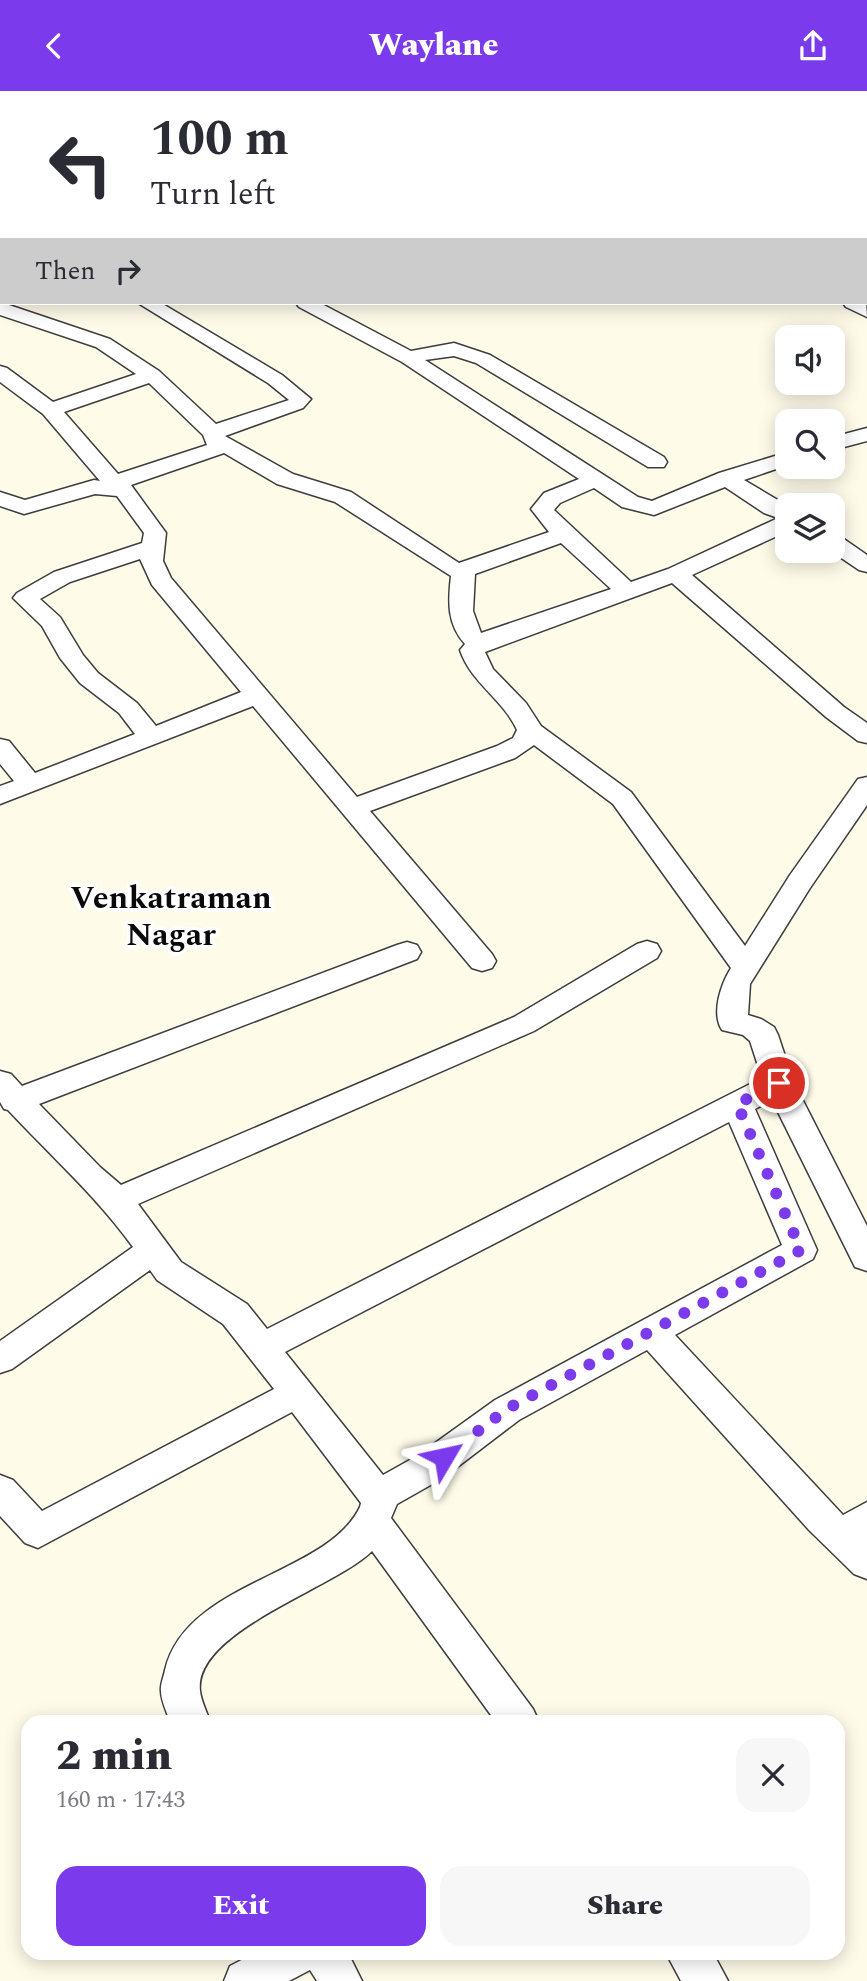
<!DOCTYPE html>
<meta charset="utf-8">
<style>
body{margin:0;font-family:Spectral,serif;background:#f7f7f7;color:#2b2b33;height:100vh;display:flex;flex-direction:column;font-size:26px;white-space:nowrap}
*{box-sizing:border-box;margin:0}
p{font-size:23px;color:#7c7c81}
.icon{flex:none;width:38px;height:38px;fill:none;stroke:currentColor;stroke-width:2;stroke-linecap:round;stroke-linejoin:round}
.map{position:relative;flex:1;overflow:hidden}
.details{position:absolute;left:21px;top:1624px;width:824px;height:245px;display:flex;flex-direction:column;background:#fff;border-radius:21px;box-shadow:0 4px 18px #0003}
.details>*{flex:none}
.banner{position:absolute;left:0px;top:0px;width:868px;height:214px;box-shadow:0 4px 18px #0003;background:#fff;color:#2b2b33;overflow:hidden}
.controls{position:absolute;left:775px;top:234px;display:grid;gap:14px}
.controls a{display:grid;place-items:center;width:70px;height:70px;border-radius:14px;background:#fff;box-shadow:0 4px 18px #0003;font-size:35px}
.pin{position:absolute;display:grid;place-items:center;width:60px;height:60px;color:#fff;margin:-30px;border:4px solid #fff;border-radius:50%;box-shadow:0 2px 7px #0007}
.me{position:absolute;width:77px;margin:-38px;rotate:54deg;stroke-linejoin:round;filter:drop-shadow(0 0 5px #0008)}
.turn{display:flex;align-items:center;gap:24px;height:147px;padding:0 35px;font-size:32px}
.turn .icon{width:91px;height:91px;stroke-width:2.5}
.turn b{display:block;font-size:49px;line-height:60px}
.then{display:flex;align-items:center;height:66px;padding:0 35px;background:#0003;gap:14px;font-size:26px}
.round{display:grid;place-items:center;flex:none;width:74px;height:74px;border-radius:21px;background:#f7f7f7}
.head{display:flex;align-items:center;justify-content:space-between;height:119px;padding:0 35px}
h1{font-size:42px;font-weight:800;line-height:52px}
.action{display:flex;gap:14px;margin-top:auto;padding:14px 35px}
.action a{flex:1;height:80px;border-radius:21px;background:#7c3aed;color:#fff;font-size:28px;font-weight:800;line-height:80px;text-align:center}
.action a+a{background:#f7f7f7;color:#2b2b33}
header{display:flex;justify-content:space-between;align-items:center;height:91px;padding:0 35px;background:#7c3aed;color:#fff;font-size:32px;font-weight:800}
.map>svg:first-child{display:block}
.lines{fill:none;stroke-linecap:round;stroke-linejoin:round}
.minor-casing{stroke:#3d3d3d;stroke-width:3}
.highway-casing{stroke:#1b1b1b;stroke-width:4}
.minor{fill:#fff;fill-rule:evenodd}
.highway{fill:#eaa35b;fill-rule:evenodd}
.route{stroke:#7c3aed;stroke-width:12;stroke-dasharray:0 21.6}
.labels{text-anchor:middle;stroke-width:7;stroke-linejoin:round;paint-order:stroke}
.quarter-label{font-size:32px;font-weight:bold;fill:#0a0a0a;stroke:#fff}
</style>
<header><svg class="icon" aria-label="back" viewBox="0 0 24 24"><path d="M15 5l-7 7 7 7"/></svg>Waylane<svg class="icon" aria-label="share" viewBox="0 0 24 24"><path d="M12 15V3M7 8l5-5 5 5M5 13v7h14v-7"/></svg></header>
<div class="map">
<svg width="867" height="1890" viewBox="0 0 867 1890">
<rect width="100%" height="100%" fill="#fefbe9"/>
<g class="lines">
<g class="minor-casing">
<path id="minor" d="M120 0H138L139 2H121Z
M345 0H366L344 2Z
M679 0H701L678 2Z
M866 22H867V33H866Z
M0 101H2L0 112Z
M866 116H867V126H866Z
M0 211 110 248 159 280 216 333 289 309 268 292 138 212H161L282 284 311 308 303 317 225 345 293 383 351 401 459 472 549 441 531 418 544 402 579 388 402 271 299 216 296 212H320L411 260 454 252 490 264 664 366 667 371 664 376H648L476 272 454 265 425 269 638 406 652 410 719 382 788 361V374L744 389 788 415V440L692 484 844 616 867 632V652L858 650 826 626 672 492 485 561 493 578 526 612 541 635 631 701 745 855 790 784 858 688 867 686V714L810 797 750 893 748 924 761 928 774 936 778 944 794 992 867 1135V1180L855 1176 772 1009 755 1018 817 1159 813 1168 675 1244 843 1424 867 1411V1488L854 1483 809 1439 647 1259 519 1329 443 1387 397 1413 391 1427 533 1618 539 1631H496L372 1460C337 1496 193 1540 200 1600 201 1610 207 1621 210 1631H170C167 1621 161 1610 161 1600 160 1594 164 1585 165 1579 186 1490 327 1485 360 1416L361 1412 292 1321 38 1457 25 1452 0 1425V1384L13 1389 42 1420 274 1298 223 1233 157 1189 150 1179 12 1278 0 1282V1250L133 1156C97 1106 51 1065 8 1019L4 1018 0 1011V980L11 983 22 995 397 854 407 851 417 854 421 861 417 868 39 1013 100 1076 121 1094 514 926 637 853 647 850 657 853 661 860 657 867 534 940 138 1113 181 1171 247 1213 267 1238 762 987 750 950 743 944 722 939C711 922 721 893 731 877L613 713 534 654 515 667 370 720 492 863 496 870 492 877 482 880 472 877 253 615 0 713V695L14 690 0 673V648L9 650 35 682 135 643 119 622 80 592 60 567 42 535 13 507 17 502 54 481 142 452 144 442 117 405 95 403 24 423 0 415V401L25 409 94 389 100 390 43 323 0 291V275L7 277 53 311 136 283 96 256 0 224ZM149 292 203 344 207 354 118 383 64 321ZM224 362 277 393 335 411 451 485C448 511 447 533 465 553L460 559C471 592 503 608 517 639L513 647 497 655 357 706 171 487 163 470 166 442 131 394ZM725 396 764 422 778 427 668 478 631 491 554 419 560 412 594 397 622 416 654 424ZM561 452 611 498 481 542 473 520 475 483ZM140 468 152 494 241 601 156 635 137 612 98 582 83 564 60 526 40 508 70 491ZM729 1031 782 1154 495 1309 417 1365 383 1384 285 1261Z
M866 211 867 226 846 216 843 212Z
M867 337V350L833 359V346Z
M833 444 841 446 867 464V481L859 479 831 460Z
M255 1862H348L362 1890H317L310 1879 289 1890H224L230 1875Z
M666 1862H713L728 1890H681Z"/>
</g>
<g class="highway-casing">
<path id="highway" d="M402 0H427L400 2Z
M0 140H2V154H0Z"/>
</g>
<use href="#minor" class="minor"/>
<use href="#highway" class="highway"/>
</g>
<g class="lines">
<path class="route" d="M444 1366 507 1318 801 1159 737 1013 779 992"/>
</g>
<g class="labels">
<g class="quarter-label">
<text x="171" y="817">Venkatraman<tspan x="171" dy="37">Nagar</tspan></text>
</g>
</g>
</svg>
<div class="controls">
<a><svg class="icon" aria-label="sound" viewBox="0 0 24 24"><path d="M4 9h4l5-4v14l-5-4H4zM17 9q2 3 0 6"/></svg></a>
<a><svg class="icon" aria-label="search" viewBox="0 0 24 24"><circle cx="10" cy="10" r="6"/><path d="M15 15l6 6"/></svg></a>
<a><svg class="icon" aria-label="layers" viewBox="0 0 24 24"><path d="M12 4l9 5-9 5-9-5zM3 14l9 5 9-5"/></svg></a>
</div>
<div class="pin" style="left:779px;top:992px;background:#d93025"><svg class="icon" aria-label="arrive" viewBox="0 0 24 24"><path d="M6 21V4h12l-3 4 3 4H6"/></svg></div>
<svg class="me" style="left:444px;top:1366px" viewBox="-20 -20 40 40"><path d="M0-17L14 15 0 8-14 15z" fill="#7c3aed" stroke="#fff" stroke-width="4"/></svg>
<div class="banner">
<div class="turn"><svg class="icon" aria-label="left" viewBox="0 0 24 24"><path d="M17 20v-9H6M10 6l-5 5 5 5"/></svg><div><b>100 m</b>Turn left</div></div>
<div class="then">Then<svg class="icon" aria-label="right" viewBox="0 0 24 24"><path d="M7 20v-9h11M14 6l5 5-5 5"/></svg></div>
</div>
<section class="details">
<div class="head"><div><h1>2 min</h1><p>160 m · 17:43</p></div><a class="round"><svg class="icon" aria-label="close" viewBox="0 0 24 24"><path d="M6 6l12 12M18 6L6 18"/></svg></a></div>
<div class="action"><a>Exit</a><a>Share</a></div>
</section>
</div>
